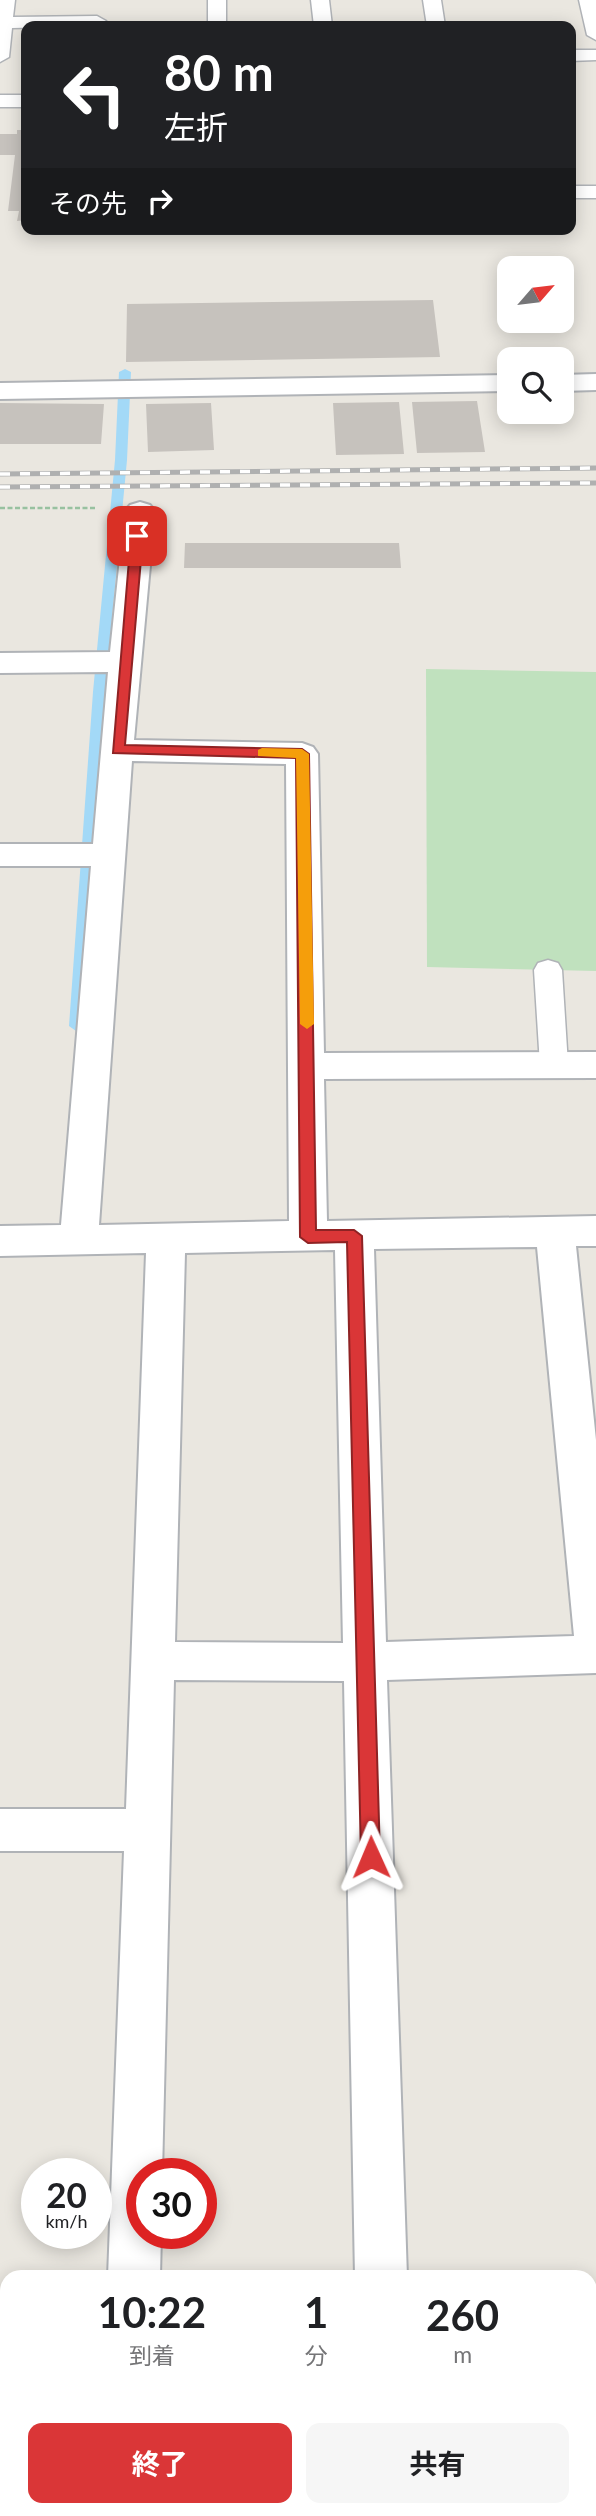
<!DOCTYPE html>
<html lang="ja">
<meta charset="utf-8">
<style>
body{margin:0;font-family:Lato,"Noto Sans JP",sans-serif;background:#f6f6f6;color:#202124;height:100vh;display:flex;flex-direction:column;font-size:26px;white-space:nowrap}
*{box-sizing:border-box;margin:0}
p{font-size:23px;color:#757577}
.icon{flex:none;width:38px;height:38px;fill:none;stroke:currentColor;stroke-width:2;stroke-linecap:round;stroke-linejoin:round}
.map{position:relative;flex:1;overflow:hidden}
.side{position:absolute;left:0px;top:2270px;width:597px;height:247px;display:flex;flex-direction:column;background:#fff;border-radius:21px 21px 0 0;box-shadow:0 4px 18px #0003}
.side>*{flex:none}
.guide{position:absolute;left:21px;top:21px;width:555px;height:214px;border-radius:14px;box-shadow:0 4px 18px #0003;background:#202124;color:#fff;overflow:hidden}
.needle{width:46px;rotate:62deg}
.buttons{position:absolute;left:497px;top:256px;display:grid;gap:14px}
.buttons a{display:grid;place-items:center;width:77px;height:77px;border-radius:14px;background:#fff;box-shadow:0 4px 18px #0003;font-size:35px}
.speed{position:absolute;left:21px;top:2158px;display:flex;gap:14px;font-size:35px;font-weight:700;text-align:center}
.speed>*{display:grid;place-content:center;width:91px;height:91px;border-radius:50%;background:#fff;box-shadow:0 4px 18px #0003;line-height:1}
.speed small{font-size:18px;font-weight:400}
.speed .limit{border:10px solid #d22;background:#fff;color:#111}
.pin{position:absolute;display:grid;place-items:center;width:60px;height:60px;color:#fff;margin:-30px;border-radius:14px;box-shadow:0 4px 10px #0006}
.me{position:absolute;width:77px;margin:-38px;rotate:359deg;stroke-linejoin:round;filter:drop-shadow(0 0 5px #0008)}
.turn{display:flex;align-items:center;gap:24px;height:147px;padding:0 28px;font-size:32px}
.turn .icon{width:91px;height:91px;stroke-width:2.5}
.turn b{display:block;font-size:49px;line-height:60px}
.then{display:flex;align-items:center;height:66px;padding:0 28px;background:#0003;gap:14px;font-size:26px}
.eta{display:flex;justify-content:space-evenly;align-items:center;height:119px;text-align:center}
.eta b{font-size:42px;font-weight:700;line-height:49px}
.action{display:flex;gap:14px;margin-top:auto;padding:14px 28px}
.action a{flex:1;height:80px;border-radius:14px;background:#da3637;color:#fff;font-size:28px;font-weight:700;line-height:80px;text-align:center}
.action a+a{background:#f6f6f6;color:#202124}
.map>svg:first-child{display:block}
.green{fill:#c0e1be}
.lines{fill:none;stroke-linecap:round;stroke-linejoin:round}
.stream{fill:#a3d9f7;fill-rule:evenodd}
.building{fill:#c6c2bd}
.lane-casing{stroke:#b0b3b7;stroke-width:3}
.street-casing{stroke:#b0b3b7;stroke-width:4}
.path{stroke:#98c1a0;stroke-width:2.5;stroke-dasharray:5 2.5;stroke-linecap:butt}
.lane{fill:#fff;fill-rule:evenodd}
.street{fill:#fff;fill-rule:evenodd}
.rail-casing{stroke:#afb0b0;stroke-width:5}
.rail{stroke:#fff;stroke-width:3.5;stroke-dasharray:10;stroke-linecap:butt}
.route{fill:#da3637;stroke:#8e2324;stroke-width:2}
.slow{fill:#f59e0b}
</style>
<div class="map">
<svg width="596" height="2516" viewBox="0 0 596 2516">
<rect width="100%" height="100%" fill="#eae7e0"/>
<path class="green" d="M426 669 596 672V971L427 967Z"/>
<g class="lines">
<path class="stream" d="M125 369 131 372 127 460 105 692 83 1026 76 1031 69 1026 93 692 115 460 119 372Z"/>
</g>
<path class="building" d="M17 130H26V220L17 221 19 211H8L15 155H0V134H17Z
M433 300 440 357 126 362 127 304Z
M477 401 485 452 417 453 412 402Z
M399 402 404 454 336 455 333 403Z
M0 403 104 404 101 444H0Z
M211 403 214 450 148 452 146 404Z
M185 543H399L401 568H184Z"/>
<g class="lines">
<g class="lane-casing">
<path id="lane" d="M0 0H15L13 17 97 16 106 21 98 26 12 28 9 57 0 62Z
M208 0H226V26H208Z
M311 0H329L332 26H314Z
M423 0H441L445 26H427Z
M579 0H596V40L587 35Z
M570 50H596V60L570 61Z
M0 95H26V107H0Z
M570 186H596V198H570Z
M548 960 558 963 562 970 568 1065 564 1072 554 1075 544 1072 540 1065 534 970 538 963Z"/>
</g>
<g class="street-casing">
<path id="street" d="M596 374V390L562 391V375Z
M509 375V391L0 399V383Z
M140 502 150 505 155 511 134 740 302 743 313 747 318 754 324 1053 596 1052V1078L324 1079 327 1221 596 1216V1246H576L596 1440V1673L387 1680 407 2277H355L344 1681 174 1680 162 2174H142V2233H161L160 2277H108L124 1851H0V1809H126L146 1253 0 1256V1226L61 1225 91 866H0V844H93L108 672 0 673V653L110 652 125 511 130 505ZM132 761 286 764 289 1221 99 1225ZM537 1247 574 1636 386 1642 374 1249ZM335 1250 343 1643 175 1642 185 1253Z
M596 2299V2351L590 2352V2300Z
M0 2311H7V2363H0Z
M18 2510H72V2516H18Z
M333 2510H387V2516H333Z"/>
</g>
<path class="path" d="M0 508H97"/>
<use href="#lane" class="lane"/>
<use href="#street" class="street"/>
<g class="rail-casing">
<path id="rail" d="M0 474 596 468
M0 487 596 483"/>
</g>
<use href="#rail" class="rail"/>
</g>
<path class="route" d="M137 533 143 536 125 745 302 749 309 754 316 1230H354L362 1236 380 1857 377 1864 371 1866 364 1864 361 1857 347 1242 308 1243 300 1237 296 758 113 753 131 536Z"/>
<path class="slow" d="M262 748 302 749 309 754 314 1024 307 1029 300 1024 296 758 258 756V750Z"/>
</svg>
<div class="buttons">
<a><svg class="needle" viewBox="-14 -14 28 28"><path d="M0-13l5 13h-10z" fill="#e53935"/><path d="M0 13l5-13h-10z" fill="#757577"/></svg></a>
<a><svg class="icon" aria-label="search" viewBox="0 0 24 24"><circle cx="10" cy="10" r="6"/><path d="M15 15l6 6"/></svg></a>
</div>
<div class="speed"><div>20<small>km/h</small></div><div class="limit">30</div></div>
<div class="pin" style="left:137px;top:536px;background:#d93025"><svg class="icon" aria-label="arrive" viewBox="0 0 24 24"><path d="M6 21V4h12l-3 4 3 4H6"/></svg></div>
<svg class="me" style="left:371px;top:1857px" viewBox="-20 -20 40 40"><path d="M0-17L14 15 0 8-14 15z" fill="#da3637" stroke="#fff" stroke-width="4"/></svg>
<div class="guide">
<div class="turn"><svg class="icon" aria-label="left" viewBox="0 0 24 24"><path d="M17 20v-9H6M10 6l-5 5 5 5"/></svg><div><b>80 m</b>左折</div></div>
<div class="then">その先<svg class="icon" aria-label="right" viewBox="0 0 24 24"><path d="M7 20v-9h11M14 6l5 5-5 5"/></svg></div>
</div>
<section class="side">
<div class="eta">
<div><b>10:22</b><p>到着</p></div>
<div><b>1</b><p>分</p></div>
<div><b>260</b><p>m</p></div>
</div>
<div class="action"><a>終了</a><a>共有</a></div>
</section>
</div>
